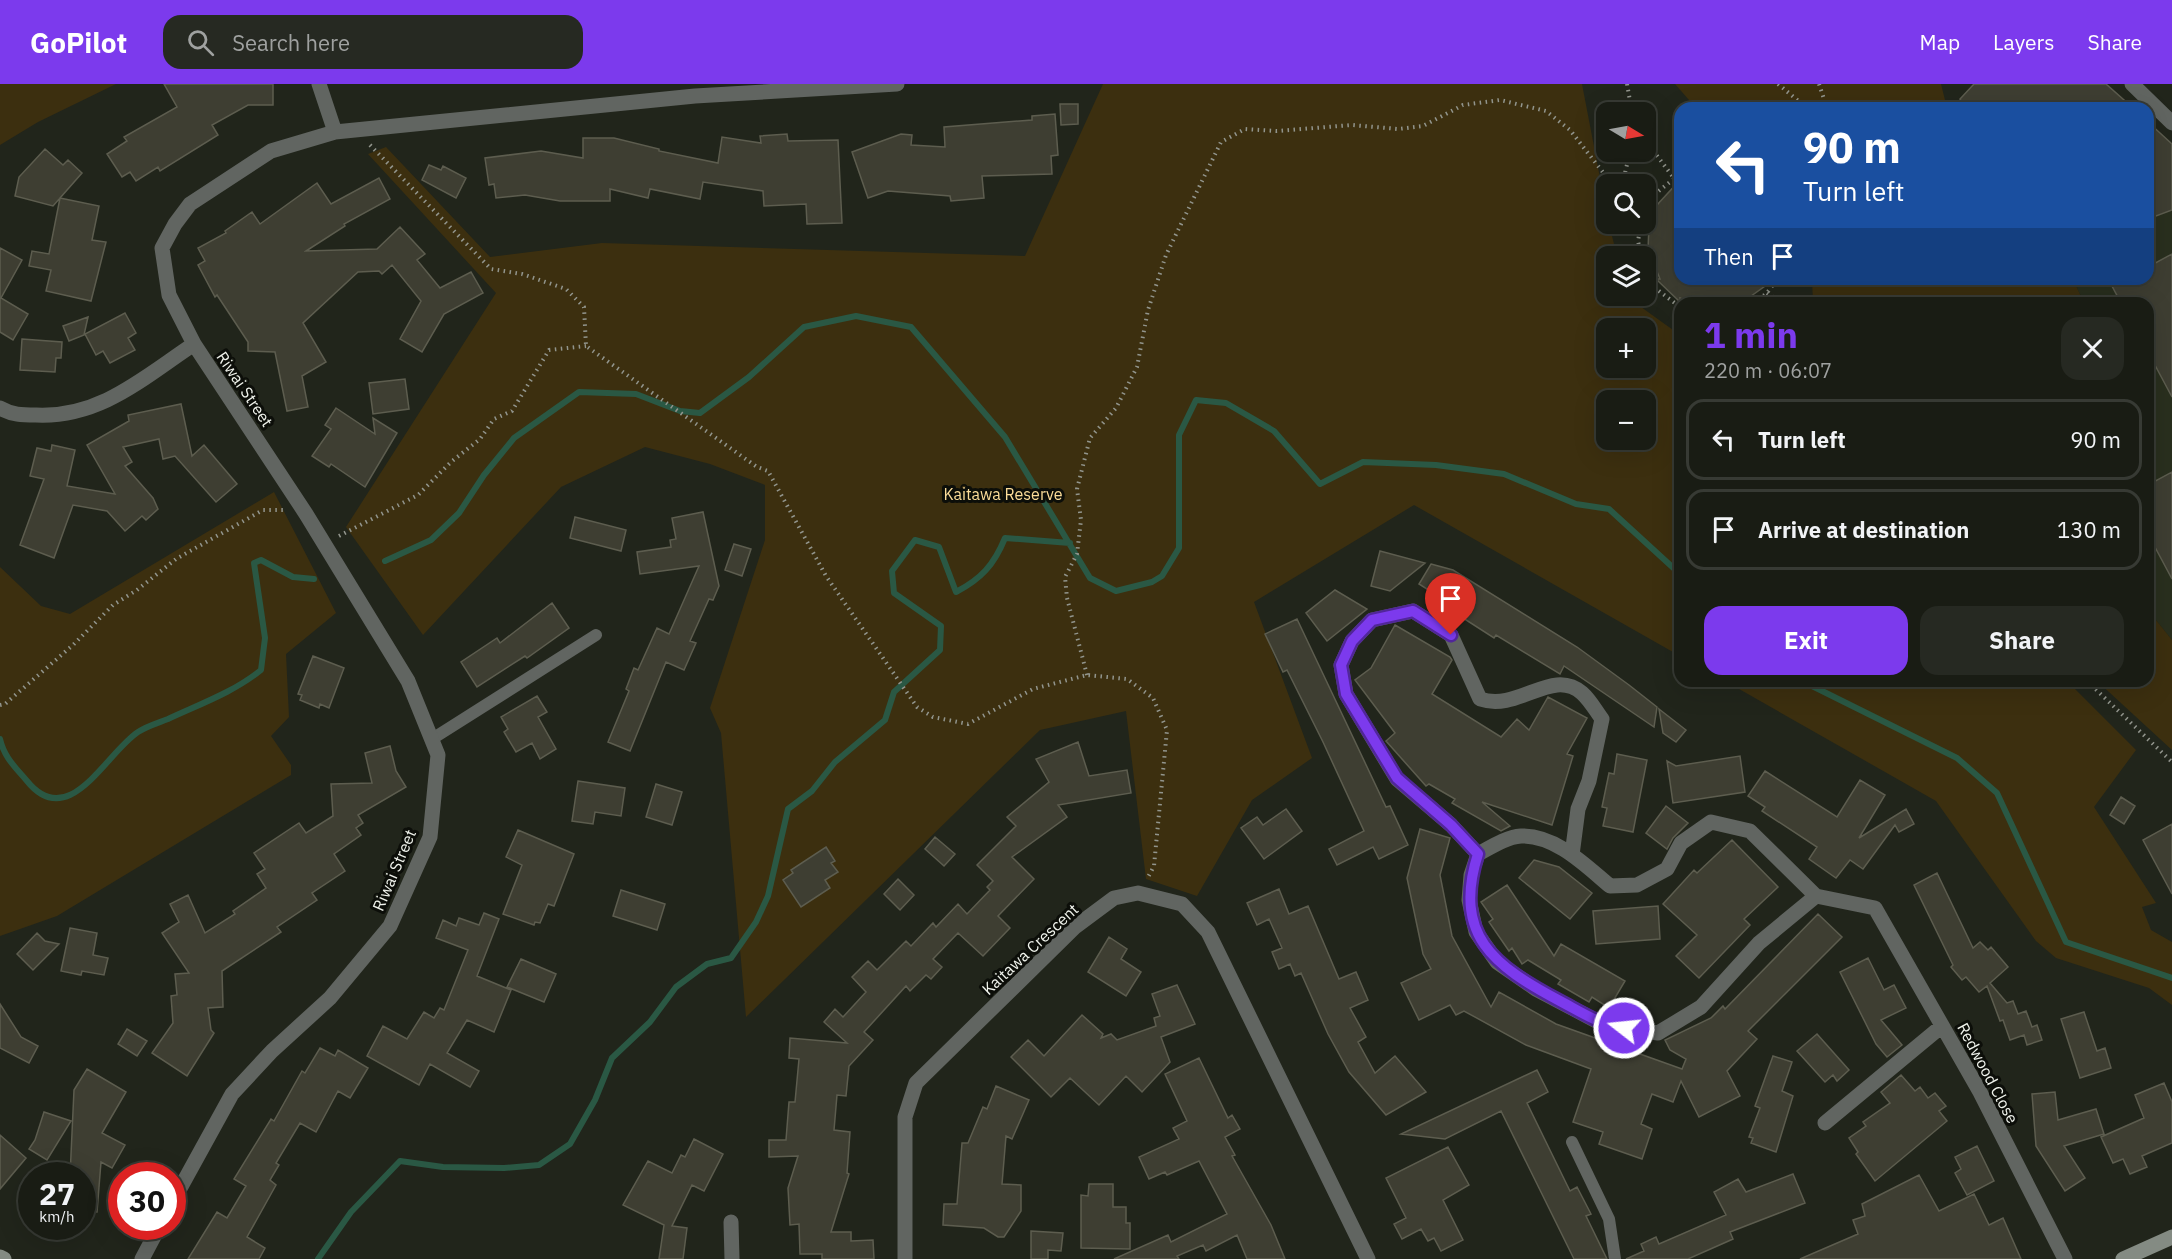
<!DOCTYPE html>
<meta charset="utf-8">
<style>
body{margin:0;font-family:"IBM Plex Sans",sans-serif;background:#262922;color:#f1f3f6;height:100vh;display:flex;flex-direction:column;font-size:22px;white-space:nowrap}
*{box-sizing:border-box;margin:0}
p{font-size:20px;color:#9fa1a0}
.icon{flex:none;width:33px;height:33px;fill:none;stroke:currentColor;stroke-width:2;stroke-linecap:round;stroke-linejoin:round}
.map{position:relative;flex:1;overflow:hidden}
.sheet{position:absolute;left:1674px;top:213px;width:480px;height:390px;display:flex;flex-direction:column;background:#191c14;border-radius:18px;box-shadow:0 6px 24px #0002,0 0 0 2px #373a34}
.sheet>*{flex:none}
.top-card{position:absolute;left:1674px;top:18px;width:480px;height:183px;border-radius:18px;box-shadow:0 6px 24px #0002,0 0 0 2px #373a34;background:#1a4fa0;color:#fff;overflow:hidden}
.needle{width:39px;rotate:100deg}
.controls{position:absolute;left:1596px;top:18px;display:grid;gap:12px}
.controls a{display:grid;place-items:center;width:60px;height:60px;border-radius:12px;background:#191c14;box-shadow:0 6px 24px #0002,0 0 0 2px #373a34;font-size:30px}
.speed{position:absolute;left:18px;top:1078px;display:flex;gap:12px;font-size:30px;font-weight:700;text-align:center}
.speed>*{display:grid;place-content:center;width:78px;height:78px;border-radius:50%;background:#191c14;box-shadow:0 6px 24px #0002,0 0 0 2px #373a34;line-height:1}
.speed small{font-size:15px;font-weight:400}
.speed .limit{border:9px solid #d22;background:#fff;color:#111}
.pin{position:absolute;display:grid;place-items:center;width:51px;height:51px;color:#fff;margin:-62px -26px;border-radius:50% 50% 50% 0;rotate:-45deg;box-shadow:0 0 6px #0007}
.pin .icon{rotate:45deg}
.me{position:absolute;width:66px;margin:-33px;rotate:286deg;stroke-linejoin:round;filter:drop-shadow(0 0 4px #0008)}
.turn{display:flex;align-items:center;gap:21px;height:126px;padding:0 30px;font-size:27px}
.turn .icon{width:78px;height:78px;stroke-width:2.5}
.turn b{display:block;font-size:42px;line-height:51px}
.then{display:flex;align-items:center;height:57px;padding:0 30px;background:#0003;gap:12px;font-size:22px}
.round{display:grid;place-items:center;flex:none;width:63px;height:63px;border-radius:18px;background:#262922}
.headline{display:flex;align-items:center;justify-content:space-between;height:102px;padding:0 30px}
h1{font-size:36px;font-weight:700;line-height:45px;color:#7c3aed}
.action{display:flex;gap:12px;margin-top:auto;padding:12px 30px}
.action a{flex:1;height:69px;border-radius:18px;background:#7c3aed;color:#fff;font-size:24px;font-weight:700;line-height:69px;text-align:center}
.action a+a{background:#262922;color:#f1f3f6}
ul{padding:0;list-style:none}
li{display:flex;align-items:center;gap:18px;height:81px;margin:0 12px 9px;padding:0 18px;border:3px solid #373a34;border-radius:18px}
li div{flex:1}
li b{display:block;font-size:22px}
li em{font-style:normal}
header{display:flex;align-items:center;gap:36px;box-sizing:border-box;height:84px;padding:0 30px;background:#7c3aed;color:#fff}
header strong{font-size:28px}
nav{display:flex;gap:33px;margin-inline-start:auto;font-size:21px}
.search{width:420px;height:54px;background:#262922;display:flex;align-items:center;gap:15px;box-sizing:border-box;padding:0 21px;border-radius:18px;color:#9fa1a0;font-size:22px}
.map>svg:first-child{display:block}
.built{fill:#292f1e}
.green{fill:#3c2f0f;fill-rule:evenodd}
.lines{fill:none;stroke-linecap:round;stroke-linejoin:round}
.stream{stroke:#2a5844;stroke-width:6}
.building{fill:#3e3e32;stroke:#5d5d4f;stroke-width:1.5}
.path{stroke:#92958d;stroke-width:4;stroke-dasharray:1.5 4.5;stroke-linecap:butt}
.lane{stroke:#616561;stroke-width:12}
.street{stroke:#616561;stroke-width:15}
.secondary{stroke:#848b83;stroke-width:15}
.route-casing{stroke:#51269a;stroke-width:15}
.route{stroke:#7c3aed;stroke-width:10}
.labels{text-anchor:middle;stroke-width:6;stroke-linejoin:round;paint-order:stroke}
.street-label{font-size:16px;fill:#f1f4ed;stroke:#0c0e09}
.park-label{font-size:16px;fill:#fcdd99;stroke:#0c0e09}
</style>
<header>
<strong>GoPilot</strong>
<div class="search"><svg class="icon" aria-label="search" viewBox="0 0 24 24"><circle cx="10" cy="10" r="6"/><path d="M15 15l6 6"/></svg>Search here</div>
<nav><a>Map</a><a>Layers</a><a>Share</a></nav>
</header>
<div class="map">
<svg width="2172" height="1175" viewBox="0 0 2172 1175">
<rect width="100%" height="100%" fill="#21251b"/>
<path class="built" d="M2148 55 2172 80V556L2148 526V219H2084L2073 195H2148Z"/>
<path class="green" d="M0 0H116L38 38 0 61Z
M1103 0H1582L1606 125V140H1609L1617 172H1606V212H1636L1641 223 1680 251V572L1414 421 1254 518 1312 674 1252 716 1197 812 1146 795 1126 627 1040 646 746 933 721 649 710 624 765 456V401L710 380 645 363 561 403 423 551 346 443 496 209 368 70 386 63 490 173 602 159 1025 172ZM1606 244H1646V284H1606ZM1606 316H1646V356H1606Z
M1675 0H1941L1947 24H1696Z
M1812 195H2073L2084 219H1813Z
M274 408 336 529 286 570 289 633 271 652 291 681V691L57 832 0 852V483L41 522 70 530Z
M2148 526 2172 556V666L2097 597H2148Z
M1725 597H2067L2136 666 2094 723 2156 819 2142 823 2151 846 2172 858V921L2149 904 2056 874 2036 857 1936 717Z"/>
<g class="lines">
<path class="stream" d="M385 477 431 456 459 429 484 391 514 354 579 308 636 310 680 327 700 329 749 293 804 243 856 232 911 243 1005 353 1090 494 1116 507 1152 498 1162 492 1179 464V351L1196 316 1226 319 1274 347 1320 400 1363 378 1436 381 1504 390 1576 420 1609 425 1680 490
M1802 597 1957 674 1997 709 2066 858 2172 894
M0 655C4 673 15 683 27 697 69 749 106 669 138 648 147 642 158 639 168 635 200 620 234 608 261 586L265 554 254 479 261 476 293 493 314 495
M318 1175 351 1128 400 1077 443 1083 504 1084 539 1081 570 1060 595 1016 612 974 650 938 676 903 707 880 731 874 756 838 768 812 788 725 812 707 835 678 885 636 894 608 940 566 941 542 894 509 892 487 915 456 939 463 956 508C981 495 994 481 1005 454L1070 459"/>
</g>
<path class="building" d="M164 0H273V21H248L212 41 218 51 160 87 158 83 136 97 130 88 122 93 107 70 127 57 124 53 177 23Z
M1974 0H2106L2133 24H1966L1960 15Z
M1060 20H1078V40L1061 41Z
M1055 30 1058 71 1051 72 1052 90 982 92 984 114 951 117 950 112 888 107 868 114 852 68 901 50 912 51 911 61 945 63 944 43 1032 36V32Z
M2148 38 2172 60V126L2148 135Z
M787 50 788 57 838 56 842 139 807 140 806 120 764 122 763 107 703 98 700 115 650 105 648 114 610 105V117H560L525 111 496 114 494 100 489 101 485 74 541 67 583 74V54H614L659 65V67L718 79 722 53 761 59 760 52Z
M45 65 63 81 68 76 82 89 60 114 99 122 92 156 106 158 91 217 46 207 51 186 29 182 32 167 49 170 60 114 53 122 15 112 19 93Z
M429 81 441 86 443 82 466 94 456 114 422 96Z
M379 94 390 115 344 140 345 142 306 167 377 165 400 143 425 170 417 176 440 204 471 188 483 209 444 230 422 268 400 255 421 217 392 181 382 190 379 187 358 188 303 239 326 278 302 292 308 323 287 327 275 268 248 267V258L217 211 215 213 198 181 205 177 198 164 226 149 225 147 252 128 260 140 317 99 331 120Z
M1680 96V195H1775L1744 217 1691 219 1680 214V218L1656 195H1660L1648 165 1649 142 1657 121Z
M0 164 22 176 1 214 28 230 13 256 0 248Z
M2172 170V313L2148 268V219H2121L2112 202 2125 195H2148V183Z
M125 229 136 249 128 254 135 266 110 279 103 267 96 271 85 250Z
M88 233 84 251 69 257 63 242Z
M22 255 62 258 61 274H56L55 288 20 286Z
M405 295 409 325 373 330 369 299Z
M181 320 192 372 204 361 237 400 216 418 175 372 163 375 159 355 123 363 132 378 125 382 153 414 158 425 146 436 142 432 125 447 107 427 73 421 54 474 20 461 44 395 30 392 37 364 51 367 52 361 75 366 67 402 115 410 87 361 129 337 128 331Z
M336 324 375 350 373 334 397 349 365 403 331 380 329 383 312 372 331 345 325 341Z
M2172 388V495L2148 450V401Z
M703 428 719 502 713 516 709 515 690 557 696 559 684 586 666 578 630 667 608 658 629 607 626 605 634 584 638 586 657 544 669 550 699 482 640 490 637 468 671 463 670 456 676 455 672 434Z
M575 433 626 446 621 467 570 454Z
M734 460 751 465 742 492 725 486Z
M1380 467 1425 479 1390 507 1371 502Z
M1431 480 1453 486 1577 563 1629 601 1657 623 1654 643 1564 582 1560 590 1496 551 1494 554 1463 534 1466 530 1419 500Z
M1335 506 1367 525 1327 557 1306 529Z
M552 519 569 544 527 574 525 572 477 603 461 578 497 554 500 559Z
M1297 535 1386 723 1390 722 1408 761 1379 775 1373 763 1337 781 1329 765 1364 747 1323 658 1287 586 1283 588 1265 550Z
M1395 541 1450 573 1452 576 1432 610 1501 653 1517 635 1529 646 1548 613 1587 634 1567 670 1573 672 1552 741 1482 718 1510 742 1501 747 1452 719 1455 715 1429 700 1426 702 1386 657 1395 649 1355 596 1371 584Z
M313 572 344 584 329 624 320 620 319 624 300 616 302 611 298 610Z
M537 612 547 628 538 633 556 665 540 675 532 659 516 668 504 648 508 645 501 633Z
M1659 625 1686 646 1676 658 1663 649Z
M1078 658 1089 692 1127 686 1131 709 1058 721 1067 733 1012 773 1034 795 998 832 1010 844 983 872 958 849 933 875 942 883 931 895 926 891 910 907 906 902 864 948 873 956 849 982 846 1012 837 1011 834 1046 850 1048 847 1089 849 1090 831 1148H851V1157L873 1156 874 1175H822V1170H800L799 1140 790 1141 788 1104 798 1072 769 1073V1056H786L789 1018H795L799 975 789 974 790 954 847 959 824 938 835 925 843 933 866 908 852 893 868 877 877 886 906 857 911 862 933 839 936 843 958 820 967 830 990 806 987 803 993 797 977 781 1016 742 1007 733 1049 698 1036 675Z
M390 662 396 687 406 703 358 731 363 739 356 744 361 751 334 770 345 787 312 809 317 816 277 843 281 848 222 887 223 923 208 924 211 946 214 949 187 992 152 969 173 939 171 912 177 911 175 890 189 889 162 849 179 838 170 820 188 811 205 849 235 830 233 827 266 804 257 790 265 785 254 769 299 739 306 749 333 732 331 700 372 699 365 669Z
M1617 670 1647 676 1633 748 1603 742 1607 724 1602 723 1609 689 1614 690Z
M1740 672 1745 708 1673 719 1667 677 1676 682Z
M1765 687 1837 733 1860 696 1885 711 1859 754 1906 725 1914 740 1899 748 1895 741 1863 785 1850 776 1836 794 1809 775 1817 763 1762 727 1765 723 1748 712Z
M578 697 625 704 621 732 595 728 593 740 572 737Z
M656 700 682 708 672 741 646 733Z
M2121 713 2135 722 2124 740 2110 731Z
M1666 722 1688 739 1673 754 1667 765 1646 749Z
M1286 725 1302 747 1264 775 1241 744 1257 733 1263 741Z
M2172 740V810L2143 756Z
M1420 745 1450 754 1440 791 1452 852 1491 923 1499 908 1556 940 1682 985 1686 975 1670 966 1665 956 1711 934 1723 922 1725 925 1818 830 1842 853 1748 947 1757 955 1727 987 1740 1012 1699 1033 1681 997 1673 1018 1652 1010 1641 1040 1652 1045 1642 1075 1599 1060 1603 1048 1573 1038 1591 985 1526 961 1464 927 1456 931 1450 921 1419 936 1401 899 1431 885 1423 870 1407 794Z
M518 746 574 770 554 822 548 820 540 839 535 838 534 841 503 830 522 781 506 773Z
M935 753 955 770 944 782 925 765Z
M1732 756 1778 803 1744 835 1750 841 1699 894 1676 872 1697 851 1663 820 1694 786 1697 789Z
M826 763 835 777 831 779 838 788 825 796 830 804 801 823 783 796 793 789 791 786Z
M1534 776 1559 783 1592 809 1570 835 1519 794Z
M1937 789 1973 864 1980 858 1988 866 1991 863 2008 883 1990 899 2007 919 2013 917 2018 930 2026 927 2032 943 2037 941 2042 956 2027 961 2024 951 2010 956 2003 936 2000 937 1987 902 1979 908 1966 893 1962 896 1951 883 1953 881 1914 801Z
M898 795 914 811 900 826 884 810Z
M1507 801 1554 872 1561 860 1625 897 1609 924 1592 913 1589 918 1558 900 1561 896 1528 876 1522 880 1512 864 1509 867 1489 838 1493 835 1481 818Z
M1279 805 1289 830 1308 822 1339 895 1356 888 1368 916 1350 924 1366 953 1358 958 1375 989 1395 972 1426 1008 1386 1031 1349 988 1328 950 1301 889 1295 892 1290 880 1279 885 1272 868 1282 864 1269 835 1257 841 1247 819Z
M621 806 665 820 657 846 613 832Z
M1658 822 1660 855 1596 860 1593 827Z
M484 829 499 835 477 892 511 906 494 948 467 936 447 969 479 987 470 1003 430 980 419 1001 367 972 383 942 407 955 424 928 434 934 440 924 444 926 468 866 436 854 443 836 456 842 459 834 479 841Z
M70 844 97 849 93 871 108 874 104 891 82 887 81 891 61 887Z
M37 849 45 857 59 860 33 886 17 870Z
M1109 853 1127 865 1121 875 1141 888 1126 912 1088 888Z
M1868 874 1884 906 1894 901 1906 924 1881 936 1902 961 1887 973 1876 960 1840 888Z
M521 875 556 890 544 918 507 903Z
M1177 901 1195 940 1161 953 1170 978 1142 1008 1126 992 1099 1021 1070 994 1051 1013 1011 973 1028 956 1044 972 1082 931 1103 950 1101 954 1111 950 1117 956 1156 942 1154 934 1160 932 1152 910Z
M0 920 21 953 38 962 29 979 0 964Z
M2084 928 2097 967 2105 964 2111 984 2080 994 2061 935Z
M127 945 147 957 137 972 118 960Z
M1817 950 1849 986 1837 997 1833 991 1825 998 1797 967Z
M320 964 335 972 338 966 368 984 350 1014 338 1007 316 1048 300 1039 276 1079 279 1081 270 1096 276 1101 247 1153 265 1164 259 1175H188L217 1128 227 1134 246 1102 234 1095 271 1035 274 1037 302 987 305 989Z
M1773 972 1792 978 1782 1007 1793 1012 1776 1068 1751 1059 1753 1054 1749 1053 1760 1024 1755 1022Z
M1199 974 1228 1034 1232 1031 1240 1045 1225 1053 1235 1071 1232 1072 1271 1141 1285 1175H1247L1237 1151 1206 1167 1203 1161 1177 1172 1179 1175H1114L1168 1151 1171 1158 1227 1130 1199 1077 1167 1091 1165 1088 1149 1095 1139 1073 1179 1055 1173 1044 1187 1037 1165 990Z
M87 985 126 1008 102 1049 125 1061 112 1084 101 1078 97 1128 82 1127V1092H70L74 1006Z
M1537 986 1548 1008 1527 1019 1570 1107 1577 1103 1591 1130 1586 1132 1607 1175H1574L1501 1027 1445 1055 1401 1050Z
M1901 991 1915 1007 1920 1003 1928 1014 1935 1009 1946 1022 1939 1027 1947 1037 1875 1097 1856 1070 1858 1068 1849 1054 1866 1042 1863 1038 1890 1019 1881 1008Z
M2164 999 2172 1018V1059L2142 1072 2147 1083 2130 1090 2123 1075 2113 1079 2101 1053 2144 1034 2135 1011Z
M996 1002 1029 1016 1012 1055 1006 1052 1002 1100 1021 1101V1127L1004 1153H998L984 1144 943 1141 944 1120H957L962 1059H968L983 1023 987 1025Z
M2055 1008 2058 1036 2096 1025 2104 1050 2064 1062 2085 1094 2065 1107 2036 1062 2032 1010Z
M44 1028 71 1037 47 1076 29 1065 35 1056Z
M0 1051 26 1074 0 1105Z
M694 1055 723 1070 704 1107 692 1101 672 1142 687 1144 683 1175H659L664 1141 623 1121 648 1077 672 1089 681 1071 685 1073Z
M1977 1062 1994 1097 1967 1111 1955 1089 1961 1085 1955 1073Z
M1448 1063 1469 1101 1443 1116 1463 1156 1441 1167 1434 1154 1428 1157 1421 1145 1402 1155 1394 1140 1406 1134 1386 1094Z
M1793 1090 1805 1119 1730 1148 1733 1155 1688 1175H1626L1644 1167 1641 1160 1656 1153 1659 1160 1726 1131 1714 1108 1738 1095 1746 1108Z
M1919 1091 1939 1127 1974 1110 1989 1141 2003 1134 2021 1175H1800L1858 1150 1853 1136 1865 1132 1862 1120Z
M1089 1100H1113V1123H1126V1139H1130V1165L1081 1164V1111L1088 1112Z
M1031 1147 1063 1149 1061 1167 1048 1166V1175H1031Z"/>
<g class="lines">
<path class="path" d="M1627 0 1632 28
M1778 0 1807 24
M1819 0 1827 24
M1646 57 1673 93
M370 61 491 185 522 190 566 205 584 223 586 262 757 383 768 387 826 492 917 623 933 633 968 640 1033 605 1087 591 1127 595 1153 614 1167 646 1154 782 1147 795
M1646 127 1655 110 1680 90
M1641 172 1638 157 1641 140
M1646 187 1655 204 1680 223
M1767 209 1781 219
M1754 219 1767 209 1777 195
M339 452 418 411 451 378 480 355 494 335 512 327 549 266 586 262
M1087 591 1067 514 1065 493 1077 470 1081 436 1077 405 1090 354 1116 324 1137 283 1148 226 1166 171 1221 58 1245 45 1277 47 1352 41 1398 45 1423 42 1463 21 1500 16 1546 27 1570 46 1609 96 1625 89 1630 68
M2087 597 2172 678
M0 621 5 620 73 561 113 521 137 506 176 475 263 426H285"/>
<path class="lane" d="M432 655 596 551
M1572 1058 1609 1135 1615 1175"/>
<path class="street" d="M319 0 335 48
M2132 0 2172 39
M0 324C12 331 22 331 36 331 100 334 143 294 194 260
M1478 770 1451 741 1397 695 1346 610 1341 581 1352 557 1372 536 1413 527 1451 551 1480 615C1519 628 1552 583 1582 609 1590 616 1596 627 1602 635L1589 697 1578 725 1572 771
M1816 812 1759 859 1701 923 1658 949 1606 942 1536 905 1497 878 1476 848 1469 816 1471 791 1478 770C1491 763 1506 753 1521 752 1556 751 1586 782 1610 802L1637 801 1667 785 1681 759 1711 738 1750 747 1816 812 1875 824 1980 1008 2065 1175
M1825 1039 1942 942
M172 1119 232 1010 272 967 330 914 390 842 430 753 438 671 408 597 306 430 194 260 169 211 162 164 175 140 190 120 271 67 335 48 695 12 897 0
M731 1138 732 1175
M142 1175 159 1143
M905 1175V1033L916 999 1075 843 1114 814 1138 809 1182 820 1208 848 1368 1175"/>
<path class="secondary" d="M0 1173 4 1175
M2123 1175 2172 1153"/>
</g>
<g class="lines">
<g class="route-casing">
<path id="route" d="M1451 551 1413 527 1372 536 1352 557 1341 581 1346 610 1397 694 1451 741 1478 770C1452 851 1494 882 1560 917 1581 928 1600 941 1624 944"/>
</g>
<use href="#route" class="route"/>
</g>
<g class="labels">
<g class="street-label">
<text transform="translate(245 305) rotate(56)" y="6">Riwai Street</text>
<text transform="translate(394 786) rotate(-67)" y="6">Riwai Street</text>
<text transform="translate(1030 865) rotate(-43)" y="6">Kaitawa Crescent</text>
<text transform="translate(1988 989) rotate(62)" y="6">Redwood Close</text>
</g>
<g class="park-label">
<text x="1003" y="416">Kaitawa Reserve</text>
</g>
</g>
</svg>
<div class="controls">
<a><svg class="needle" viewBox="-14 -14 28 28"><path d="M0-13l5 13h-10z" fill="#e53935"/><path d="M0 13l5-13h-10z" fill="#9fa1a0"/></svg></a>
<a><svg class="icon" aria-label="search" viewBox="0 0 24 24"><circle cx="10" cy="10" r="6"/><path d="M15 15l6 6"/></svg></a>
<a><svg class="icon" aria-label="layers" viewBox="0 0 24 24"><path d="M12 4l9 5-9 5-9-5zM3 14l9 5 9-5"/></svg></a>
<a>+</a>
<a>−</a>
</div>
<div class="speed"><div>27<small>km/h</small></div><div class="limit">30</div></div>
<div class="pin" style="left:1451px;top:551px;background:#d93025"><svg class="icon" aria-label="arrive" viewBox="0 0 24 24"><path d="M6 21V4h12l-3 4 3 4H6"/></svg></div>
<svg class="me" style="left:1624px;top:944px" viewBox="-20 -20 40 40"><circle r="17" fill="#7c3aed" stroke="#fff" stroke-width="3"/><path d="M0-11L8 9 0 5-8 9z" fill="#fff"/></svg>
<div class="top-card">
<div class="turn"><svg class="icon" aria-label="left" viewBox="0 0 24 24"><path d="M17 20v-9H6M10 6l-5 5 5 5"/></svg><div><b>90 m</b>Turn left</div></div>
<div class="then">Then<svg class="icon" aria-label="arrive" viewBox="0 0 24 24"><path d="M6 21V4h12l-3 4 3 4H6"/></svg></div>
</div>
<section class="sheet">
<div class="headline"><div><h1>1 min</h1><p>220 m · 06:07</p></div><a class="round"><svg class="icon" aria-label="close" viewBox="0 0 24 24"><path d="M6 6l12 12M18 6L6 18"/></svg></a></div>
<ul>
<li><svg class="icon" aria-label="left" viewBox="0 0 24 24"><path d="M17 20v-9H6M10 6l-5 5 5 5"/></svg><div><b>Turn left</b></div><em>90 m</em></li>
<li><svg class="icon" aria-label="arrive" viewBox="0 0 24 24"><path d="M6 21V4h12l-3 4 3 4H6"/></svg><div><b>Arrive at destination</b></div><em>130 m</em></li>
</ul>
<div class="action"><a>Exit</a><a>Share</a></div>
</section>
</div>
